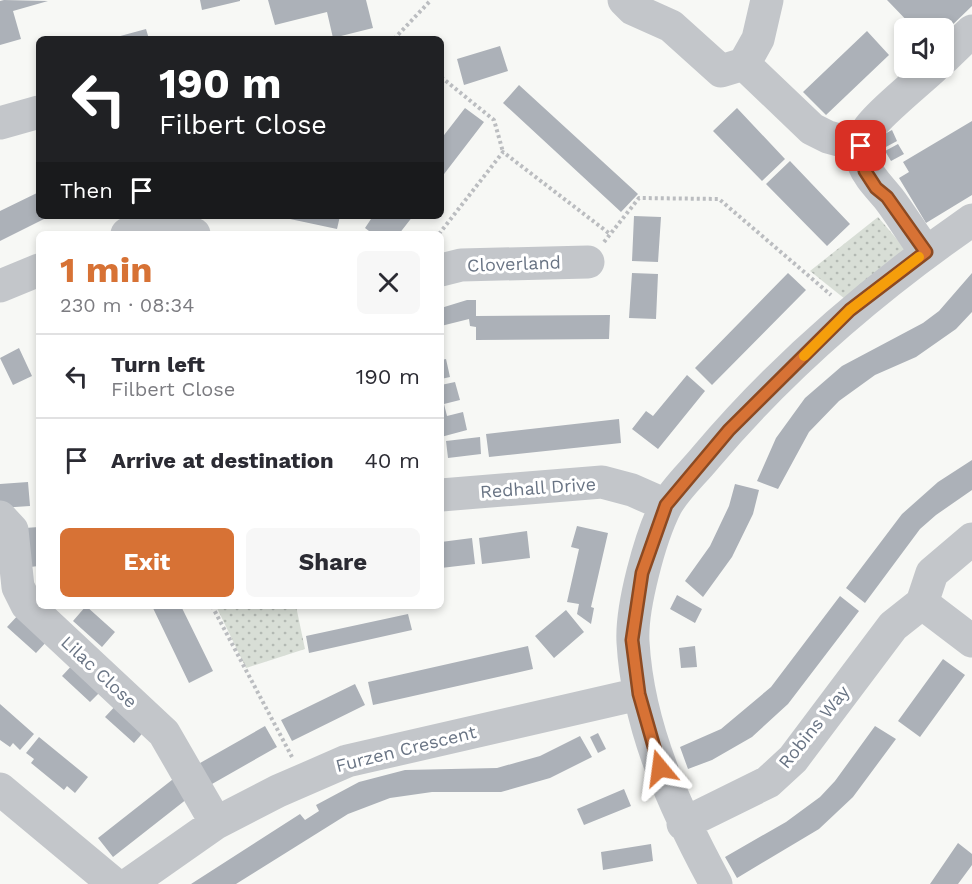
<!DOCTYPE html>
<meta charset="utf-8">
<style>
body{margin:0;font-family:"Work Sans",sans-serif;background:#f7f7f7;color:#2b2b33;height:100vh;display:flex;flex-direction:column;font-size:22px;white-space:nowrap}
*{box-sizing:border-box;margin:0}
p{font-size:20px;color:#7c7c81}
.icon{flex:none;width:33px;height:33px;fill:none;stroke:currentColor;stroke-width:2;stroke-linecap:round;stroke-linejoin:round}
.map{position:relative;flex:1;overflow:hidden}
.sheet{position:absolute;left:36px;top:231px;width:408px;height:378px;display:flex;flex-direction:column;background:#fff;border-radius:9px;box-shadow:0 3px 9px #0003}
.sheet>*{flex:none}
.banner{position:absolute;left:36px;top:36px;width:408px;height:183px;border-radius:9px;box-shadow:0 3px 9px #0003;background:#202124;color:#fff;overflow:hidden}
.buttons{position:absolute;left:894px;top:18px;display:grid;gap:12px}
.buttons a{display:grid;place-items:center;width:60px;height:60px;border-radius:9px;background:#fff;box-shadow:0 3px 9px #0003;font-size:30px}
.pin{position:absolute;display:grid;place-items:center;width:51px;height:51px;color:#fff;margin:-26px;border-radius:12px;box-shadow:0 3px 9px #0006}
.me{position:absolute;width:66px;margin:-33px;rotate:344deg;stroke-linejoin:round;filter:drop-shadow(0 0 4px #0008)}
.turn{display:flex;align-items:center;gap:21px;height:126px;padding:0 24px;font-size:27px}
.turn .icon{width:78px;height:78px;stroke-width:2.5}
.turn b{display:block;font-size:42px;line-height:51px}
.then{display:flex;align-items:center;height:57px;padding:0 24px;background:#0003;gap:12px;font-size:22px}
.round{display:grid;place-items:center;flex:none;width:63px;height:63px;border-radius:9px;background:#f7f7f7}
.headline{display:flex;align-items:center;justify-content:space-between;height:102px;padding:0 24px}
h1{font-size:36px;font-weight:700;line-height:45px;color:#d77235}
.button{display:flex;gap:12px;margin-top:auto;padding:12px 24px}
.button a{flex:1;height:69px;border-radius:9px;background:#d77235;color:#fff;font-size:24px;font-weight:700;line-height:69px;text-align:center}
.button a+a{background:#f7f7f7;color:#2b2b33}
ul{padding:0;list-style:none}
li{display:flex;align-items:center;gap:18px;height:84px;padding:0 24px;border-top:2px solid #e1e1e2}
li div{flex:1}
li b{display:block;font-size:22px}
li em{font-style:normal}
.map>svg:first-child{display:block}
.grass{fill:url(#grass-dots)}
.building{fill:#acb1b8}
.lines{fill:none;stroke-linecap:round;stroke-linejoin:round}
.path{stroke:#bbbdc0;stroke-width:4;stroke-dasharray:3 3;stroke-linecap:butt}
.minor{stroke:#c3c6ca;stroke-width:33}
.route-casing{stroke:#8c4a22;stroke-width:15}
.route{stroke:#d77235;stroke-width:10}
.slow{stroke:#f59e0b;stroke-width:10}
.labels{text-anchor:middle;stroke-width:6;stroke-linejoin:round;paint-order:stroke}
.street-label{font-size:18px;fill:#697484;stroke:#fff}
</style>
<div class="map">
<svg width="972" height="884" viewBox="0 0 972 884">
<defs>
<pattern id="grass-dots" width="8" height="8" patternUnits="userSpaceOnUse" patternTransform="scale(1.5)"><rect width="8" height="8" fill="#d8ded6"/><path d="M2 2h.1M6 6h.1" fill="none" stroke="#b3b9b3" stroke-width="1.8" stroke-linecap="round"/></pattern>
</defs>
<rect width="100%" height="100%" fill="#f7f8f5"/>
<path class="grass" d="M878 217 906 250 845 299 810 271Z
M216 606H296L305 649 246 668Z"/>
<path class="building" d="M4 0 48 1 13 11 21 39 0 45V1Z
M200 0H240V1L202 10Z
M268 0H366L373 28 333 38 327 12 275 25Z
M887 0H972V6L944 33V28H914Z
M146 29 149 39H113V38Z
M867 31 889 55 826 115 803 92Z
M500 46 508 71 464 85 457 59Z
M519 85 638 194 621 212 503 103Z
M465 108 484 122 441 178V139Z
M737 108 785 159 762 181 713 131Z
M972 121V195L926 223 899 178 909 172 903 162Z
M892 130 897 141 884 148 879 137Z
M898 144 904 154 891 161 885 151Z
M790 161 850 224 827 246 766 184Z
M39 192V216H50L0 241V211Z
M291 216H340L337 229 290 219Z
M373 216H413L399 234H373L365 228Z
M634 216 661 217 658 262 632 261Z
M632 273 658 274 656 319 629 318Z
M788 273 806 290 712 385 695 368Z
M972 273V312L956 329 916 357 875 375 839 401 809 432 778 489 757 481 776 438 805 398 842 366 923 323 939 311Z
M467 300H476V316L610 315 609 339 476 340V327L470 326 469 319 441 326V308Z
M19 348 32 376 13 385 0 358Z
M446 359 450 377 441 379V360Z
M687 375 705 391 658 449 632 429 646 411 653 416Z
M455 382 460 400 444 404 447 416 463 412 467 430 441 437V385Z
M619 419 621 443 489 457 486 434Z
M480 437 481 454 448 458 446 441Z
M972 460V490L936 515 920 529 865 603 846 588 902 514 938 482Z
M28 482 30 506 0 508V484Z
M735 484 759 490 753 514 732 557 703 597 685 581 710 546 729 506Z
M577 526 608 533 591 607 594 608 591 624 577 614 579 604 567 602 579 549 571 547Z
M39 527V566L30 567 25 528Z
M527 531 530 558 482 564 479 538Z
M472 538 475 564 441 568V542Z
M677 595 702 609 695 623 670 609Z
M840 596 859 611 788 704 752 737 712 760 688 769 680 747 721 729 771 687Z
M86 606 115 632 102 647 73 621Z
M152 606H181L213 671 189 683Z
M566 610 584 632 554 658 535 636Z
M21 612 49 639 36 653 7 627Z
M408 614 412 630 309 653 306 636Z
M528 646 533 669 373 705 368 682Z
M695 646 697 667 681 668 679 648Z
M943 659 965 675 920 737 898 721Z
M76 661 104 688 90 702 62 676Z
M355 684 365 705 292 741 281 720Z
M119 702 147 728 134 743 105 717Z
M0 704 34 734 20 750 13 743 10 747 0 740Z
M265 726 277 747 205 788 193 767Z
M875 726 896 739 853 797 819 829 737 878 725 857 786 822 820 797 835 781Z
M598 733 606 749 598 753 590 737Z
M580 736 592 757 550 778 501 792H432L390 798 348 814 236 884H191L300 814 305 820 319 811 316 805 359 782 405 770 497 768 540 756Z
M39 737 88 777 75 793 67 786 64 790 31 763 34 759 26 753Z
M177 776 192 795 113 857 98 838Z
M624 789 631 806 584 825 577 809Z
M958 843 972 854V865L958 884H930Z
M651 844 653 861 603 870 601 852Z"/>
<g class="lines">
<path class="path" d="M394 39 431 0
M441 77 494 120 503 152
M439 234 503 152 610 234
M604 242 639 198 719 199 831 295
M212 606 292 757"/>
<path class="minor" d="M624 0 633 9 671 26 721 71 744 64 758 39 767 0
M944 58 972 31
M744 64 812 129 828 137 861 146
M0 123 39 112
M127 234 153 225 194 234
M926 252C913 235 902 216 889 199 873 179 850 161 867 131 876 116 918 82 933 68
M441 270 461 265 588 262
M0 286 39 270
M441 495 602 482 632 490 666 505
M0 517 12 530 18 587 27 605 164 733 216 823
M922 603 972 641
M0 789 114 884
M683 824 768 782 793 759 893 626 922 603 932 573 972 539
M129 884 216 823 278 791 347 761 639 694
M716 884C675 808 638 729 633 642 631 608 650 537 666 506 675 489 693 473 706 457 783 366 874 288 972 220"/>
</g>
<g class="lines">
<g class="route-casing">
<path id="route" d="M660 768 639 694 632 640 642 573 666 505 729 430 850 310 926 252 887 197 876 188 865 171 861 146"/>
</g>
<use href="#route" class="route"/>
<path class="slow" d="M804 356 850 310 919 257"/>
</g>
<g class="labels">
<g class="street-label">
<text transform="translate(514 264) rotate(-2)" y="6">Cloverland</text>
<text transform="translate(538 488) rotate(-4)" y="6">Redhall Drive</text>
<text transform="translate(99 672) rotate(43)" y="6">Lilac Close</text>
<text transform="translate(814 727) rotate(-51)" y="6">Robins Way</text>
<text transform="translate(406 749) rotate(-14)" y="6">Furzen Crescent</text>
</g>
</g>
</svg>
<div class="buttons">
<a><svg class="icon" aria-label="sound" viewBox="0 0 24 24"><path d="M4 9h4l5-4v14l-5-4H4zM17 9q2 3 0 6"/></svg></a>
</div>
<div class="pin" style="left:861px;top:146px;background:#d93025"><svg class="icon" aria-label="arrive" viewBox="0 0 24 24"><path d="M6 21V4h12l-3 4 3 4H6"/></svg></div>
<svg class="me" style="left:660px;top:768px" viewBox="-20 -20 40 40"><path d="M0-17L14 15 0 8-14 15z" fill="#d77235" stroke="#fff" stroke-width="4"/></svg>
<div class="banner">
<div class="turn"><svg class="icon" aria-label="left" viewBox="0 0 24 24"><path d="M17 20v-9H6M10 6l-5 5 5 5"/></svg><div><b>190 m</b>Filbert Close</div></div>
<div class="then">Then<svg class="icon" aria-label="arrive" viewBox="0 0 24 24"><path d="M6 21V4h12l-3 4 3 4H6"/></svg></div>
</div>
<section class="sheet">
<div class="headline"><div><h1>1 min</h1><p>230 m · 08:34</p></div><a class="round"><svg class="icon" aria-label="close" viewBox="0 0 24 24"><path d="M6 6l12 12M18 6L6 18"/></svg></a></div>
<ul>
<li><svg class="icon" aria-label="left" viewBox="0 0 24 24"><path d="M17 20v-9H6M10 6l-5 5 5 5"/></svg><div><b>Turn left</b><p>Filbert Close</p></div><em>190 m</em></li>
<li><svg class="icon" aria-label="arrive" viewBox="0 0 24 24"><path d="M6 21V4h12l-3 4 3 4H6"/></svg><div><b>Arrive at destination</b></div><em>40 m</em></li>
</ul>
<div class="button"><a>Exit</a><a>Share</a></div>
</section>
</div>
